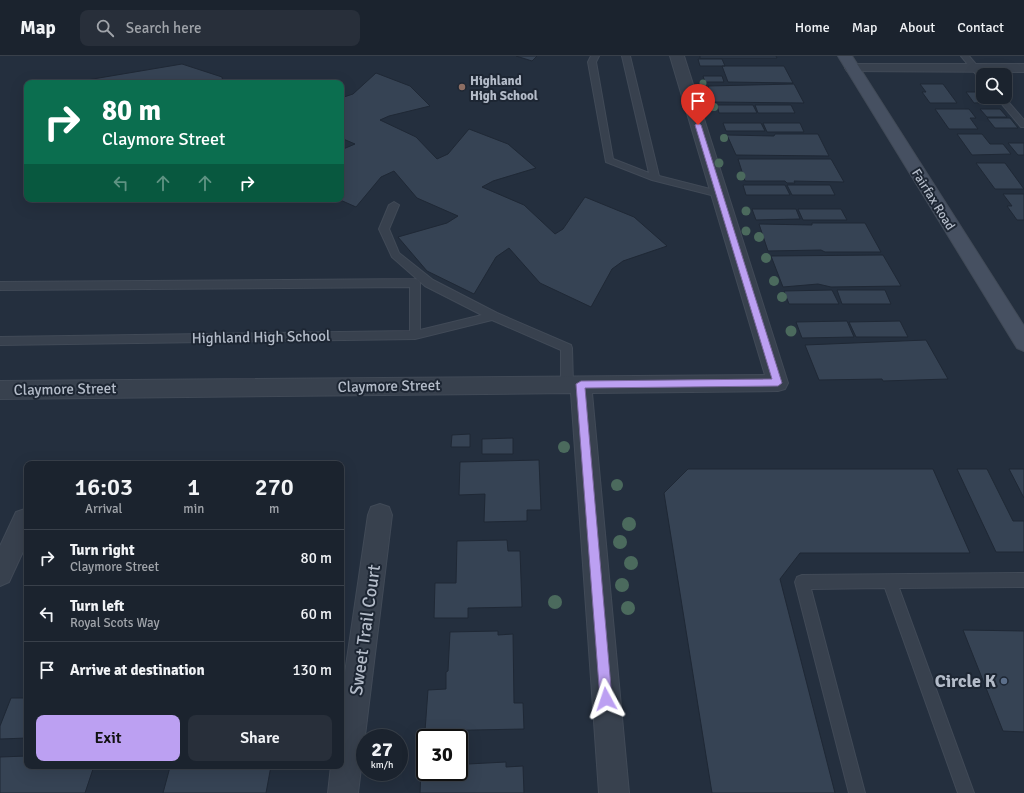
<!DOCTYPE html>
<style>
body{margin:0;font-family:Signika,sans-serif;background:#282f3a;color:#f1f3f6;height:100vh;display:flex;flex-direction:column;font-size:15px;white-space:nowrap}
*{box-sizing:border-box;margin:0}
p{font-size:13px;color:#a0a4aa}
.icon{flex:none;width:22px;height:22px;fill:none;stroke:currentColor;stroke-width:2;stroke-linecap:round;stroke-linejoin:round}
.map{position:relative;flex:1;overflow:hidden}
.panel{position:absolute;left:24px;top:405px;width:320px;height:308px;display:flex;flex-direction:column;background:#1b232e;border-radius:8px;box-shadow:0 4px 16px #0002,0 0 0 1px #39404a}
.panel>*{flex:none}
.banner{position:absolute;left:24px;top:24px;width:320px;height:122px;border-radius:8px;box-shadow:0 4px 16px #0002,0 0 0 1px #39404a;background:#0b6e4f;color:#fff;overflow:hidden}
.tools{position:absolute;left:976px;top:12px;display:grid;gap:8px}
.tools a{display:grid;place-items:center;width:36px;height:36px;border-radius:8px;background:#1b232e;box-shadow:0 4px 16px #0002,0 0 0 1px #39404a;font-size:20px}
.speed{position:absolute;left:356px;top:673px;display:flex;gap:8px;font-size:20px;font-weight:700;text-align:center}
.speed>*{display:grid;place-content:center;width:52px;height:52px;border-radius:50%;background:#1b232e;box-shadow:0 4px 16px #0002,0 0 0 1px #39404a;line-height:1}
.speed small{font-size:10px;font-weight:400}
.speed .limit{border:2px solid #111;border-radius:6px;background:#fff;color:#111}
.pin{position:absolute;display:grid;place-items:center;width:34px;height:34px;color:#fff;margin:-41px -17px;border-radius:50% 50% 50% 0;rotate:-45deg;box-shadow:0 0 4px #0007}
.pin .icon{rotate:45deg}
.me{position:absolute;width:44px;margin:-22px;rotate:355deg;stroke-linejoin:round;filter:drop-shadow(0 0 3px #0008)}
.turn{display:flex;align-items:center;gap:14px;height:84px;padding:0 12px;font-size:18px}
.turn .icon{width:52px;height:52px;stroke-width:2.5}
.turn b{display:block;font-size:28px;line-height:34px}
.lanes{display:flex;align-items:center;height:38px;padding:0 12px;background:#0003;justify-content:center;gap:20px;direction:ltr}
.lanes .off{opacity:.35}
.eta{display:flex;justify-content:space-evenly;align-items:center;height:68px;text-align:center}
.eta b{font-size:24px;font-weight:600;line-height:28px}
.primary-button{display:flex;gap:8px;margin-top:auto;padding:8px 12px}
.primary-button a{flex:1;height:46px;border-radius:8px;background:#bca0f2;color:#111;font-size:16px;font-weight:600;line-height:46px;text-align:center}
.primary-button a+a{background:#282f3a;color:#f1f3f6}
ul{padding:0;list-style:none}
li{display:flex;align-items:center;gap:12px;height:56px;padding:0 12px;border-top:1px solid #39404a}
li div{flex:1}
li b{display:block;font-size:15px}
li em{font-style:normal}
header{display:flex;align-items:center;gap:24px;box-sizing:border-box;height:56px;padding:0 20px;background:#1b232e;border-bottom:1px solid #39404a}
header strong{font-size:19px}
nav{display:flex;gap:22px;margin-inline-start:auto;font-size:14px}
.search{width:280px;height:36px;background:#282f3a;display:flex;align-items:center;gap:10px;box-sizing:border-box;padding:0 14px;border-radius:8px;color:#a0a4aa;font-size:15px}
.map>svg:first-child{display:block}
.building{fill:#364354;stroke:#1f2835}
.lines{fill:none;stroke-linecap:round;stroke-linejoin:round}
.service-casing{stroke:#414a57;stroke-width:2}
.minor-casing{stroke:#414a57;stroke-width:2}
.secondary-casing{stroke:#414a57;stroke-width:2}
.service{fill:#38414e;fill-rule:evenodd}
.minor{fill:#38414e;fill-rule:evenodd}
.secondary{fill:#465061;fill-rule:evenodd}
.tree{fill:#4b6a5d}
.route{fill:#bca0f2;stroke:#7a689d}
.education-dot{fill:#8d6e63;stroke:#1d2633;stroke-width:1.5}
.service-dot{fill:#5c6f8a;stroke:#1d2633;stroke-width:1.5}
.labels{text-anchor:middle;stroke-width:4;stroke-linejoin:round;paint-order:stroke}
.far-poi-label{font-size:13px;font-weight:bold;fill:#b4bcc9;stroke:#1d2633;text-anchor:start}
.far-street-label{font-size:13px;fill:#b4bcc9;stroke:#1d2633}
.street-label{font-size:15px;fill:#b4bcc9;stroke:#1d2633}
.near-street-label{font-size:18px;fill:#b4bcc9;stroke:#1d2633}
.near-poi-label{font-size:18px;font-weight:bold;fill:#b4bcc9;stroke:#1d2633;text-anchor:end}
</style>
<header>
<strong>Map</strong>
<div class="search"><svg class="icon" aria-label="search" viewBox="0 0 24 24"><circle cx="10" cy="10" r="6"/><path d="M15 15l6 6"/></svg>Search here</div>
<nav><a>Home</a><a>Map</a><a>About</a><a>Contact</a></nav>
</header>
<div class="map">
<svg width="1024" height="737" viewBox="0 0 1024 737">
<rect width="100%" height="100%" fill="#242f3e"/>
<path class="building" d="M516 0H537L532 5Z
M700 0H776L777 2H700Z
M698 3H722L725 10H700Z
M182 8 222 21 223 27H82L87 24Z
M722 10H784L793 27 728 26Z
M376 17 410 30 430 50 389 60 380 64 416 81 437 103 448 98 469 73 508 88 536 112 493 125 482 131 524 149 555 178 563 173 585 141 634 161 667 190 623 205 612 213 591 251 540 227 509 192 496 201 474 238 427 215 398 181 447 167 458 160 417 142 394 115 381 121 356 151 338 143H341V94L355 88 341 82V42L353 38Z
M703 20H722L724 26H705Z
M794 28 804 47 713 46 708 30Z
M920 28H943L957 47H930L922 36H926Z
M966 36H983V41H989L994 46 974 47Z
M717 49H753L757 57H719Z
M755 49H791L795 57H758Z
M935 53H969L976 62H970L978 73H949Z
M980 53H1000L1007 61H987Z
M987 62H1010L1018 72H995Z
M723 67H761L765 75H726Z
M763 67H800L804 76H767Z
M775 78H818L829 100 736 99 727 79 774 80Z
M957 78H982L990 88H1003L1011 98 972 99Z
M1008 87H1024V99H1018Z
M738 103H831L844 126 794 125 795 127H787L785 125H745Z
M976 107H1005L1024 133H995Z
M743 129H785L790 139H746Z
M787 129H830L835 139H792Z
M1003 138H1024V164H1017L1007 150H1012Z
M752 153H796L800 163 756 164Z
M798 153H841L847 164H803Z
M812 167H865L881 196H825L821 194 768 195 759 168 812 169Z
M883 199 901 230 831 231 818 228 783 231 771 200Z
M832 234 839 248H789L784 235Z
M837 234H885L891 248H842Z
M847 265 854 281 802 282 796 266Z
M900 265 908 281H856L849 266Z
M926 284 948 323 883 325 882 323 819 324 805 289Z
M470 378V391H451L452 379Z
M513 382V398H482V383Z
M539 404 541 454H527V465L484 466 485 438 459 439 460 406Z
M313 405V408H234V406Z
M688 413H933L970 497H800L780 523 835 737H712L664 437Z
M957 413H987L1013 465H1024V496H996Z
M1009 413H1024V442Z
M507 484 508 495H520L522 551 468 552V562H434L435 527H456L457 485Z
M963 574 1024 575V676L1003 675Z
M498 575V579L513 578 514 647H523L524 673 425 675 428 634 446 633V616L448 615 450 576Z
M11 642H27V682L0 683V670Z
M459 692H468V708L506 706V711L523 710 524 737H420L422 693H425V716H459Z
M27 700V710H94L85 737H0V701Z
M205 710H271L266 737H163L170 711Z"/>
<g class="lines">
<g class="service-casing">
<path id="service" d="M591 0H599L596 6 613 103 649 117 622 0H630L659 120 722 136 723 138 722 140 719 141 652 124 606 106 588 6Z
M961 0H969L985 19H983V23H980Z
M996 41H1004L1024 64V71H1021Z
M394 146 399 149 389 173 399 197 433 224 497 257 571 289 572 292 573 328 571 331 567 333 563 331 561 328V294L492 264 415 283 0 289V281L410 275V231L0 234V226L415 223 419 224 420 227V274L482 259 425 230 392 201 379 173 389 149Z
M1024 517V531L899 532 974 737H958L885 532 811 533 865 737H849L795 526 797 521 802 519Z"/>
</g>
<g class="minor-casing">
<path id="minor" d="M670 0H684L788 327 785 333 778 335 592 337 629 737H599L571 337 0 343V325L765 319Z
M852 8H1024V16L847 15 845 12 847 9Z
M380 448 389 451 392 459 358 737H328L331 710H341V644L368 459 371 451Z
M25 453H27V487L9 526 0 530V490L16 456Z"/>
</g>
<g class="secondary-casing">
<path id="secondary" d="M838 0H852L1024 270V295L1017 292Z"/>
</g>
<use href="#service" class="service"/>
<use href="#minor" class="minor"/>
<use href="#secondary" class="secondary"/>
</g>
<g class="tree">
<circle cx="703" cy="27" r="3.5"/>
<circle cx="699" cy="46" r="4"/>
<circle cx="714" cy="51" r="4"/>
<circle cx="724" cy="82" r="4"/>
<circle cx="719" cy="107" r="4.5"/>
<circle cx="741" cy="120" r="4.5"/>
<circle cx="746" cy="155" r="4.5"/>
<circle cx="746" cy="175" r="4.5"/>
<circle cx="759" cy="181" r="5"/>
<circle cx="766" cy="202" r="5"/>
<circle cx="774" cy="225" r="5"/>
<circle cx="782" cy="241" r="5"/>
<circle cx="791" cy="275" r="5.5"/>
<circle cx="564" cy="391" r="6"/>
<circle cx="617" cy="429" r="6"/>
<circle cx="629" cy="468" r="7"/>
<circle cx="620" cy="486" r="7"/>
<circle cx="631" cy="507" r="7"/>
<circle cx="622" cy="529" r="7"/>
<circle cx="555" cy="546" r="7"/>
<circle cx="628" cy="552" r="7"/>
</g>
<path class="route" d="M698 67 701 69 782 327 778 330 585 332 612 643 610 647 606 649 602 647 600 643 576 328 581 325 772 323 695 69Z"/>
<circle class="education-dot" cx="462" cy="31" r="4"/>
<circle class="service-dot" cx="1004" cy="625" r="4"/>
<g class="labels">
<g class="far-poi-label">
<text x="470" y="29">Highland<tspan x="470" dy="15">High School</tspan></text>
</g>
<g class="far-street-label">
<text transform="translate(934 143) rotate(58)" y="5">Fairfax Road</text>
</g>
<g class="street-label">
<text transform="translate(261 281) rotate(-1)" y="5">Highland High School</text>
<text transform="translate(389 330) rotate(-1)" y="5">Claymore Street</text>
<text transform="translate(65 333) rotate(-1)" y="5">Claymore Street</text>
</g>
<g class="near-street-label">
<text transform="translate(365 574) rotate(-82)" y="6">Sweet Trail Court</text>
</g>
<g class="near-poi-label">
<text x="996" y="631">Circle K</text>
</g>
</g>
</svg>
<div class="tools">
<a><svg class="icon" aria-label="search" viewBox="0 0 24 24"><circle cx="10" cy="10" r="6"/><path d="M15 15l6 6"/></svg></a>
</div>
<div class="speed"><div>27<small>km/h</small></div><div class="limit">30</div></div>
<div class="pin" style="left:698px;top:69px;background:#d93025"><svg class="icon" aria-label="arrive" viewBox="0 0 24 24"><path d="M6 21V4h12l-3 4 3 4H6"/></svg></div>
<svg class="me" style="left:606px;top:643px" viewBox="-20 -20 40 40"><path d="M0-17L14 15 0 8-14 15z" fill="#bca0f2" stroke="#fff" stroke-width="4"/></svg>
<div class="banner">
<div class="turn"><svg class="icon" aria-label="right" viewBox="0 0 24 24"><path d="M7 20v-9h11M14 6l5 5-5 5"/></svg><div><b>80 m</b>Claymore Street</div></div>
<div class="lanes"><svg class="icon off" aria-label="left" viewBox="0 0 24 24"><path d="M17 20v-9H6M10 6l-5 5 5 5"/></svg><svg class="icon off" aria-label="ahead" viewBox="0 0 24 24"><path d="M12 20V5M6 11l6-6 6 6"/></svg><svg class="icon off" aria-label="ahead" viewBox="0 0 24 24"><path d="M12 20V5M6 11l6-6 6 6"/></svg><svg class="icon" aria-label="right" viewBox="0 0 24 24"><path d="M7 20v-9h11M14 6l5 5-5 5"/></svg></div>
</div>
<section class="panel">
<div class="eta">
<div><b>16:03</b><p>Arrival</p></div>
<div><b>1</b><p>min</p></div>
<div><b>270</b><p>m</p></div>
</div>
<ul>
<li><svg class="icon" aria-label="right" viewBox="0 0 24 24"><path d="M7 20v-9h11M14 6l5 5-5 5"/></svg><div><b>Turn right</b><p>Claymore Street</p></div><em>80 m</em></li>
<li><svg class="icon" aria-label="left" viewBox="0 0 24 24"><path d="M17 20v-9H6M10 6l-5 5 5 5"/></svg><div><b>Turn left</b><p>Royal Scots Way</p></div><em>60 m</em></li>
<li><svg class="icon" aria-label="arrive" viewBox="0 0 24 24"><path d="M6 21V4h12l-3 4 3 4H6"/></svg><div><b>Arrive at destination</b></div><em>130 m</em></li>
</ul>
<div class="primary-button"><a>Exit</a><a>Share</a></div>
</section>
</div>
